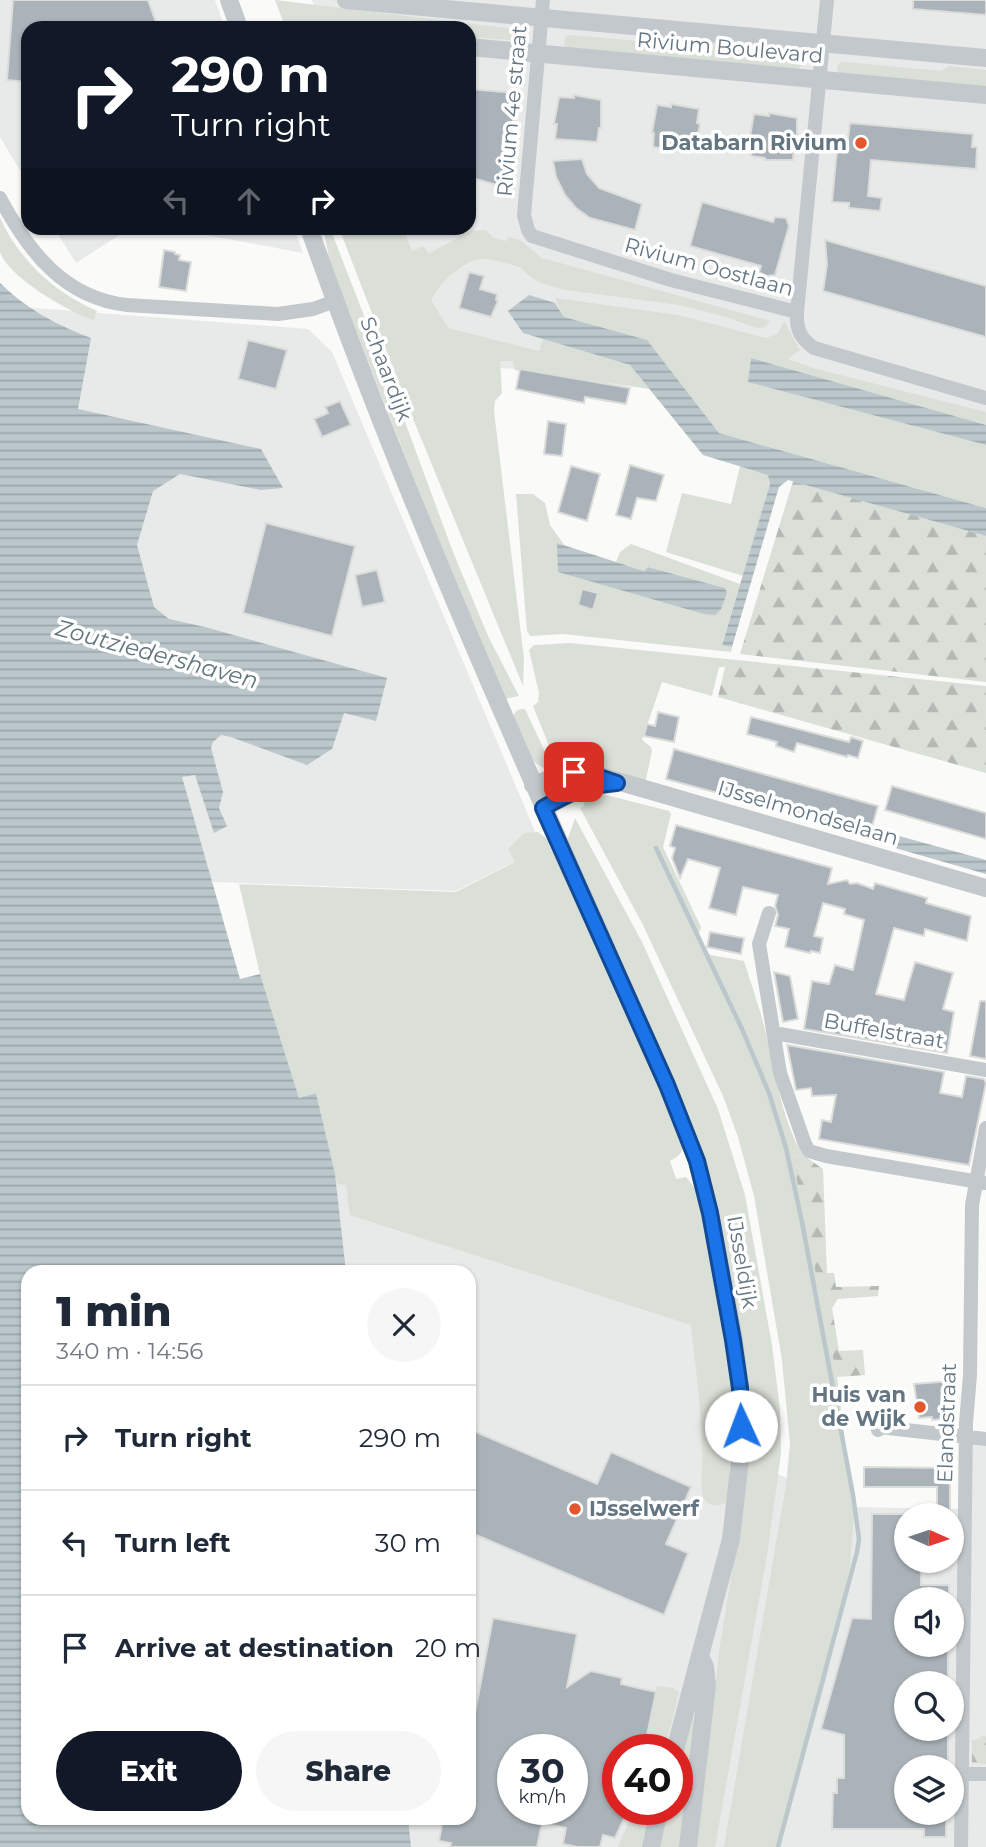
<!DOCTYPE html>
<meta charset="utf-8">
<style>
body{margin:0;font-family:Montserrat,sans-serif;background:#f6f6f7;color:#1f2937;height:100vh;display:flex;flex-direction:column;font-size:26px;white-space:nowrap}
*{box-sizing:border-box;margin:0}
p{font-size:23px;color:#747a83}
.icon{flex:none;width:38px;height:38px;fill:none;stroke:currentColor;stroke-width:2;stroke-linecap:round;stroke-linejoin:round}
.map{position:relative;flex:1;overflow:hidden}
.details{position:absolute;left:21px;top:1265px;width:455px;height:560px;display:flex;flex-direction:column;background:#fff;border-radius:21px;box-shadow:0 2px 5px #0004}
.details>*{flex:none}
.top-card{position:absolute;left:21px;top:21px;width:455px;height:214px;border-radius:21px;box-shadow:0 2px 5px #0004;background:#111827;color:#fff;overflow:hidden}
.needle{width:46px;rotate:93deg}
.tools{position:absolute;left:894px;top:1503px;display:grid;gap:14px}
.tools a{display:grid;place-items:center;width:70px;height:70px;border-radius:50%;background:#fff;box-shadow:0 2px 5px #0004;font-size:35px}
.speed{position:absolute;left:497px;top:1734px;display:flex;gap:14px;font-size:35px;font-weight:700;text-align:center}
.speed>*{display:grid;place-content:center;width:91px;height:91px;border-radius:50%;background:#fff;box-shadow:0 2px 5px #0004;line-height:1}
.speed small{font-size:18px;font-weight:400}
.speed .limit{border:10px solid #d22;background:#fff;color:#111}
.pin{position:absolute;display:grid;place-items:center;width:60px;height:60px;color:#fff;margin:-30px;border-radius:14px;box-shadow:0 4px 10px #0006}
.me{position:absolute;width:77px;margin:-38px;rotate:358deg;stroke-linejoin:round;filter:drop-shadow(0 0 5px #0008)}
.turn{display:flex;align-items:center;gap:24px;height:147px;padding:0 35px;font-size:32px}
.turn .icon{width:91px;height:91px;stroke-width:2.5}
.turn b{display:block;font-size:49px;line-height:60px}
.lanes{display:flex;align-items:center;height:66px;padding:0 35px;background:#0003;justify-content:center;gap:35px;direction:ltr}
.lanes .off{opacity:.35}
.round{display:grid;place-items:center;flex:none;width:74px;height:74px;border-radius:37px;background:#f6f6f7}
.headline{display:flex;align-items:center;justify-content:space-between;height:119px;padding:0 35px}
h1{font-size:42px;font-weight:800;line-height:52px}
.primary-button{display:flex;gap:14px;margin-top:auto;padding:14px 35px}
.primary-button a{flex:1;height:80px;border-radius:42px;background:#111827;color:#fff;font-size:28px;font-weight:800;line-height:80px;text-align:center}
.primary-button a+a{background:#f6f6f7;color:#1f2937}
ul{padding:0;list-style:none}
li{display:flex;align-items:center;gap:21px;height:105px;padding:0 35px;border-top:2px solid #e0e1e3}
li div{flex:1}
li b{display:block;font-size:26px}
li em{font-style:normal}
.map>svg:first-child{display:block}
.built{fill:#e8e9e9;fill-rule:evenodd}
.grass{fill:#dadfd7}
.forest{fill:url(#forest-firs)}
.water{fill:url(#water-rules)}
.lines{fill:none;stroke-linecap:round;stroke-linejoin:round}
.stream{stroke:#bbc7cb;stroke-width:4.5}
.building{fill:#aab3b9;stroke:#dcdcda;stroke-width:2;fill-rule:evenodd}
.minor{stroke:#c3c8cc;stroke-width:14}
.tertiary{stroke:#c3c8cc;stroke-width:18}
.route-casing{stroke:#114b97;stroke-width:18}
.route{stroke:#1a73e8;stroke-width:12}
.poi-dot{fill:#e4572e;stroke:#fff;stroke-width:2.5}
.labels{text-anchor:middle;stroke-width:7;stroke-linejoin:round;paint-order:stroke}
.street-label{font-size:21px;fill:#657683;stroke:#fff}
.poi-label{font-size:21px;font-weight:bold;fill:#657683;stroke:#fff;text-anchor:end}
.water-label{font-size:23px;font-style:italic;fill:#60757c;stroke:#fff}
</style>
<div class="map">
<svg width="986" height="1847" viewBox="0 0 986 1847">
<defs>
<pattern id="forest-firs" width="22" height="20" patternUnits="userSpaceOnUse" patternTransform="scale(1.75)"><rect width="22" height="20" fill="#dadfd7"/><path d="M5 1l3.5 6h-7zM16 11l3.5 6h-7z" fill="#b4b9b4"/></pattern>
<pattern id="water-rules" width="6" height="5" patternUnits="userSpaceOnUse" patternTransform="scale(1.75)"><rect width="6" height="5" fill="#bbc7cb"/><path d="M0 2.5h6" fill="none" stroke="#9ca6aa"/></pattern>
</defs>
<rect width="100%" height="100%" fill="#fafaf8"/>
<path class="built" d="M0 0H215L225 28H28V184L0 137Z
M312 0H986V440L804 389 441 364 393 228H469V28H322Z
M54 228H130L76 263Z
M169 228H294L303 253Z
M8 306 308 329 332 352 542 848 456 891 190 881Z
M276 1161 688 1280 709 1444 853 1507 965 1509 966 1435 986 1439V1847H411L408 1818H469V1272H309ZM906 1516H952V1561H906ZM906 1600H952V1645H906ZM906 1684H952V1729H906ZM513 1750H572V1810H513ZM618 1750H677V1810H618ZM906 1768H952V1813H906Z"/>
<path class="grass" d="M275 0 515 29 518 30 520 37 511 40 469 37V28H338L284 24Z
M572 35 668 44 676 39 807 51 810 53V59L798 69 566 49 564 43 566 36Z
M845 62 941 71 949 66 986 70V86L982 87 839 76 837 69 839 63Z
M0 218C19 260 55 293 97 311L94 320C70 313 8 277 0 252 0 243 0 228 0 218Z
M323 228H330L401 411 453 552 488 636 519 696 505 699 464 606 331 267Z
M339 228H366L367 230 403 228 412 251 424 246 428 254 471 231 486 230 493 238 507 241 508 237 520 240 542 258 770 321 765 327 757 328 723 316 679 305 560 289 539 282 528 275 520 267C508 264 488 256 476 260 458 265 439 284 431 300L448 328 539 351 543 339 630 365 650 389 515 370 513 361H500L502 393 495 401 494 411 524 659 523 686 409 409Z
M555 298 678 315 766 338 778 334 784 321 800 350 788 359 813 368 986 412V425L751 358 749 382 986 445V508L719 433 647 340 564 317Z
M740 466 768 474 770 484 743 576 666 552 682 493 731 504Z
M516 494H533L545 503 550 525 565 546 558 543V572L725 588 648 567 644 571 616 562 620 552 631 544 740 584 722 644 732 647 731 652 563 634 530 636 527 631Z
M571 643 727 659 725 667H719L712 696 662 682 642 740 651 747 652 751 645 784C616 774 590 760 558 768L533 706 538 702 539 693 529 650 534 645Z
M521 709H525L553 769C528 770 521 737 512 718L516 711Z
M602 794 669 811 671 814 663 847 701 927 698 936 704 952 711 955 744 961C751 984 759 1006 765 1029 776 1071 780 1117 803 1155L793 1156 837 1377 854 1514 850 1566 826 1679 778 1847H724L786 1485 790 1444 782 1360 754 1196 738 1137 723 1096 643 925 580 808 584 806 583 797Z
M575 818 642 942 718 1109 745 1195 772 1345 780 1409 781 1454 767 1555 715 1847H696L720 1646 744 1497 718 1215 567 841Z
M538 832 546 838 626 1009 683 1143C683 1153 679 1156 670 1161L676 1179 686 1177 697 1191 714 1270 727 1351 732 1396 728 1502C720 1506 710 1508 704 1499 700 1490 702 1475 702 1466 703 1419 696 1372 691 1325L350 1215 346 1185 337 1184 316 1093 299 1098 260 974 239 884 456 892 515 862 508 849 524 833Z
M657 1686 673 1688 679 1692 665 1750H646Z
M692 1716 695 1722 680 1847H658L667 1810H677V1766Z
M634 1810H650L641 1847H618Z"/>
<path class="forest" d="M793 481 986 536V682L740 654Z
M727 659 986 686V773L718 697Z
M803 1155 823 1169 827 1273H834L836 1287 879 1286 878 1296 838 1299 832 1308 839 1351 863 1350 865 1375 837 1377 792 1156Z
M981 1736H986V1764L972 1763V1740L980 1739Z"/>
<path class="water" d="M0 283C25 308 58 326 91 338L78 409 261 449 283 488 261 490 180 474 153 491 137 545 154 607 169 619 205 627 387 678 376 721 344 713 332 749 307 765 231 737 221 735 213 742 211 748 223 792 219 808 227 826 214 833 195 775 182 777 240 979 260 974 299 1098 316 1093 335 1174 346 1272H28V1818H408L411 1847H0Z
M529 295 555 303 564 317 647 340 719 433 986 508V536L788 480 779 487 732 647 722 645 770 484 768 475 703 455 630 365 523 333 508 311Z
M751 358 986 425V445L748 382Z
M557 543 644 571 648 567 725 588 727 593 721 609 715 615 704 614 558 572Z
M899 836 986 860V874L895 848Z"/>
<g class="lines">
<path class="stream" d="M656 848 742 1029 769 1093 786 1148 802 1222 853 1495 859 1539 857 1552 778 1847"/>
</g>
<path class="building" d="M13 0H148L158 28H28V82L7 80Z
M913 0H986V15L913 9Z
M469 89 516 93 507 188 469 177Z
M574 95 601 100V128H599L597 142 555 139 557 124H554L559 97 574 98Z
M671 104 699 109 697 123 700 124 695 151 667 152V149L653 147 654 133H652L657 105 671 107Z
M769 113 797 118V146H794L793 160H765V158L751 156 752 142H749L754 114 769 116Z
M850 123 973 134 972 147H977L976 169 871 160 868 196 882 198 880 211 849 208V203L832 202 838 138 848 139Z
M582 159 587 174 599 188 642 204 635 230 590 218 576 208 565 195 556 177 553 161Z
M702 202 773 222 775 217 786 218 789 226 775 275 766 276 759 272 761 266 690 246Z
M825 240 986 286V337L823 291 827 265Z
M164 250 175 252V254L180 255 179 260 191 262 186 291 159 287Z
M469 272 484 276 480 289 497 294 496 300 498 301 491 317 459 308Z
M248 340 287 350 276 389 238 379Z
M520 369 630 388 626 404 585 397 584 403 516 389Z
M340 401 351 425 322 437 314 419 328 413 325 407Z
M548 421 566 424 562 456 544 454Z
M630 465 664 475 656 501 637 498 631 519 616 515Z
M571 466 600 474 587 521 558 512Z
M266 523 355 546 332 636 243 613Z
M377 570 385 602 362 607 355 575Z
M582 589 598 593 593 610 578 605Z
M658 712 679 717 674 742 644 736 647 724 655 726Z
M751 717 849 742 851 737 863 741 858 758 848 755 847 757 797 743 794 752 776 746 777 742 747 734Z
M674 749 878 806 870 834 666 779Z
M892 786 986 813V839L885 810Z
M676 825 832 868 828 884 847 880 850 884 857 883 873 889 875 883 927 898 926 903 971 916 967 941 925 929 924 936 894 928 876 994 904 1000 915 962 953 973 943 1009 954 1012 947 1053 804 1029 812 981 829 984 835 965 853 970 864 920 844 914 845 909 823 903 814 936 823 938 820 953 811 951 810 953 785 947 789 929 775 926 778 915 775 906 778 895 743 887 736 915 709 908 720 868 688 859 680 878 672 858 675 848 670 846Z
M710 932 744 938 741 954 707 947Z
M774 972 790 976 798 1019 783 1022Z
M980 1001H986V1059L970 1056Z
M787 1045 944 1072 940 1093 962 1097 966 1076 984 1079 986 1083 969 1165 819 1139 822 1120 831 1122 836 1095 812 1096 811 1088 796 1090Z
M952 1381 955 1418 932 1420V1417L919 1418 914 1384Z
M469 1429 597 1484 611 1452 691 1487 666 1544 688 1553 664 1615 469 1532Z
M864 1467 944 1468V1475H950V1516H937V1487H864Z
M872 1514H906V1561H921V1585H949V1600H906V1645H948V1684H906V1729H948V1768H906V1813H946V1837H924V1829H832L833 1793H837V1778H844V1735L821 1729 852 1618 871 1619Z
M493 1618 577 1634 567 1687 591 1671 622 1678 621 1684 656 1692 644 1750H618V1810H628L615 1838 603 1835 600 1847H578L563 1844 566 1828 542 1823 537 1847H450L451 1843 439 1841 443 1818 455 1820 456 1818H469V1733L471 1734ZM513 1750H572V1810H513Z"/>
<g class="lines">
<path class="minor" d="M543 0 524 215 528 230 532 236 671 280 797 312C796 329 800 338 814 348L986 398
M0 198C28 251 64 298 127 305L278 314 313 309 335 301
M797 312 827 0
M769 913 759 944 780 1073 805 1144 809 1151 826 1156 985 1183
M774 1033 986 1070
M878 1430 879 1427 986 1439
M963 1774H986
M961 1847 966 1423 970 1375 972 1205 986 1128"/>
<path class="tertiary" d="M229 0 239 28
M346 0 986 58
M469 47 986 95
M309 228C412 520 542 802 667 1085L697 1161 710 1213 734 1340 740 1388 741 1426 740 1460 731 1539 675 1750
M533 785 567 773 593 774 986 888
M543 808 582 788 610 784
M651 1847 659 1810
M688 1847 707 1685 705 1667 700 1656"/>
</g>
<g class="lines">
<g class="route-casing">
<path id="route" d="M574 772 593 775 617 783C586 785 570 792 543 808L667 1085 697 1161 710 1213 733 1340 740 1388 741 1426"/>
</g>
<use href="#route" class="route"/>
</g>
<g class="poi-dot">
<circle cx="861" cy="143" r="7"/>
<circle cx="920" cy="1407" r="7"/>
<circle cx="575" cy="1509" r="7"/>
</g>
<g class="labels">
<g class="street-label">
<text transform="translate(730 48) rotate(5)" y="7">Rivium Boulevard</text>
<text transform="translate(512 111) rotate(-85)" y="7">Rivium 4e straat</text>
<text transform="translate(709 267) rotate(15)" y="7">Rivium Oostlaan</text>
<text transform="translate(386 369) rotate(69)" y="7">Schaardijk</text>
<text transform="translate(808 813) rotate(16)" y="7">IJsselmondselaan</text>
<text transform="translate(884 1031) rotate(10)" y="7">Buffelstraat</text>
<text transform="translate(742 1262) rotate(80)" y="7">IJsseldijk</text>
<text transform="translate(947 1423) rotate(-88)" y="7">Elandstraat</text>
</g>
<g class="poi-label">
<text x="847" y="150">Databarn Rivium</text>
<text x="906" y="1402">Huis van<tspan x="906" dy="24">de Wijk</tspan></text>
<text x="589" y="1516" text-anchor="start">IJsselwerf</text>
</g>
<g class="water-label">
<text transform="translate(157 654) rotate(15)" y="8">Zoutziedershaven</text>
</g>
</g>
</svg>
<div class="tools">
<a><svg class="needle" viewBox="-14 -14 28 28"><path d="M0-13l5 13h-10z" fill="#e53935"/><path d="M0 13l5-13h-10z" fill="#747a83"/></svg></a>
<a><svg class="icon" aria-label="sound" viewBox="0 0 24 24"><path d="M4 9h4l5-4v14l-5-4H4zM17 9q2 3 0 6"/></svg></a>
<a><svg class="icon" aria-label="search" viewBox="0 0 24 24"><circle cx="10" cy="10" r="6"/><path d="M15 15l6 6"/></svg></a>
<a><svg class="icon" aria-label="layers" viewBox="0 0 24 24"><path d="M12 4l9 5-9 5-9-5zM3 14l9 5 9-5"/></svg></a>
</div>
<div class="speed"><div>30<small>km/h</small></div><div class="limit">40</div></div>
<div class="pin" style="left:574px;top:772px;background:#d93025"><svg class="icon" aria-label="arrive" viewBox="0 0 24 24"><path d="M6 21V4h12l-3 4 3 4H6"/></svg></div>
<svg class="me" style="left:741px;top:1426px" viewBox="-20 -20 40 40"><circle r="19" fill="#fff"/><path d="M0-13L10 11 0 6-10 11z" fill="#1a73e8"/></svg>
<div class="top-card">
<div class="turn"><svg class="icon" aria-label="right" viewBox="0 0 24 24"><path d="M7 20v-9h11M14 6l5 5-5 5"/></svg><div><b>290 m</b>Turn right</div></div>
<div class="lanes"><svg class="icon off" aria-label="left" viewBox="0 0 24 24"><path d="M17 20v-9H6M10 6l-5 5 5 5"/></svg><svg class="icon off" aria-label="ahead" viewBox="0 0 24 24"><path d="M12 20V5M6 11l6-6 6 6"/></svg><svg class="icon" aria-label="right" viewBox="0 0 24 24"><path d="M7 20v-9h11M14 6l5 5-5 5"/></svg></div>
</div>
<section class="details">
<div class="headline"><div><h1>1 min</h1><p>340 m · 14:56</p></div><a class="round"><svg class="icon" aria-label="close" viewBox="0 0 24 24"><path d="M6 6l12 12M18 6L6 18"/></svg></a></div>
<ul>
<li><svg class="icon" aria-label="right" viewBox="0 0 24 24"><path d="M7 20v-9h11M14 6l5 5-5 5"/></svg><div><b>Turn right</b></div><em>290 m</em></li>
<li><svg class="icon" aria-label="left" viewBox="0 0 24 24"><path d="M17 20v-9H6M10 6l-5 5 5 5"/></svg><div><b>Turn left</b></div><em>30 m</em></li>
<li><svg class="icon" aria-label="arrive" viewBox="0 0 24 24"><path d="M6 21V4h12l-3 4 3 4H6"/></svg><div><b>Arrive at destination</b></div><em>20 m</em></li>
</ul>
<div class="primary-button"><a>Exit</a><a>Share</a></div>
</section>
</div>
